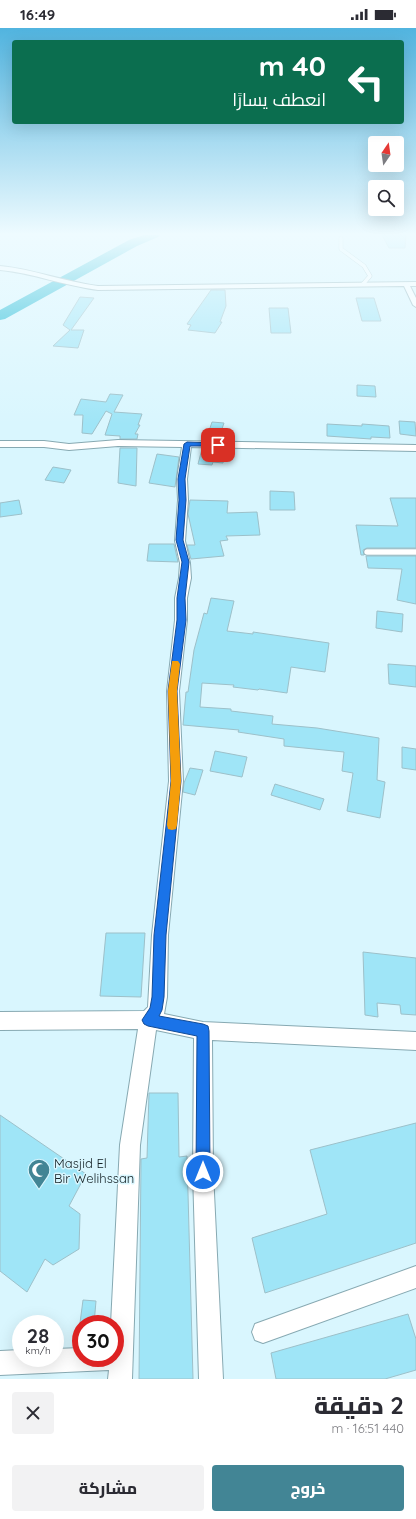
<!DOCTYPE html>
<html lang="ar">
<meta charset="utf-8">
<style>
body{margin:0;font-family:Quicksand,Cairo,sans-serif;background:#f2f2f3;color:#2b2b33;direction:rtl;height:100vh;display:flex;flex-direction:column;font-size:15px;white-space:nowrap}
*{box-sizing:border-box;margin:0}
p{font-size:13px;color:#7c7c81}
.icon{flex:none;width:22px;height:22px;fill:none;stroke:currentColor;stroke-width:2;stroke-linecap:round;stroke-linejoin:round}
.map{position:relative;height:1351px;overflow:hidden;direction:ltr}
.panel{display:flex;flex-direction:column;background:#fff;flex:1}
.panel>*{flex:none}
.guide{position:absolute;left:12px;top:12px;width:392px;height:84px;border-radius:4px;box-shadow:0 4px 16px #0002;direction:rtl;background:#0b6e4f;color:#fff;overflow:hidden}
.needle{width:26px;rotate:13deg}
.buttons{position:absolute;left:368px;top:108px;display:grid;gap:8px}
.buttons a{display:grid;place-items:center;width:36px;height:36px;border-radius:4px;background:#fff;box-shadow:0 4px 16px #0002;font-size:20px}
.speed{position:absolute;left:12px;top:1287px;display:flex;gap:8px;font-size:20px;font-weight:700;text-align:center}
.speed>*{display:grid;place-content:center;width:52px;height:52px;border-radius:50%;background:#fff;box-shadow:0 4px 16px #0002;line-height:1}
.speed small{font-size:10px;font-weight:400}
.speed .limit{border:6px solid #d22;background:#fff;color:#111}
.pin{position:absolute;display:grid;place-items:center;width:34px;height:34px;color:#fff;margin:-17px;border-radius:8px;box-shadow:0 2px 6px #0006}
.me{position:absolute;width:44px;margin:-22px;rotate:0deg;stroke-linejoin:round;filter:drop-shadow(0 0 3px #0008)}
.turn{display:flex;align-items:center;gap:14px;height:84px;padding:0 12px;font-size:18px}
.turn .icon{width:52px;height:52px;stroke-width:2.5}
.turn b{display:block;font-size:28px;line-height:34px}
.round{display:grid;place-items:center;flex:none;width:42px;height:42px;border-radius:4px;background:#f2f2f3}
.summary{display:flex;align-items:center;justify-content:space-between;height:68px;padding:0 12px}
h1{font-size:24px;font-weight:800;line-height:30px}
.cta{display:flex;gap:8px;margin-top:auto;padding:8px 12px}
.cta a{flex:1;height:46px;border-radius:4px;background:#428595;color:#fff;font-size:16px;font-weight:800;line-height:46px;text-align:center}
.cta a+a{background:#f2f2f3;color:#2b2b33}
.status{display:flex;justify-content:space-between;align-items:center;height:28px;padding:0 20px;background:#fff;direction:ltr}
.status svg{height:11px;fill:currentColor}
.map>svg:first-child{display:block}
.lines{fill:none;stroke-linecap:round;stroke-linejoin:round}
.river{fill:#0fb4d1;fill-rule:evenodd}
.building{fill:#9fe5f7;stroke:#9dc0c9}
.service-far1-casing{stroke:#87a9b2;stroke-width:4.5}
.service-casing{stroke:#87a9b2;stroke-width:7}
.minor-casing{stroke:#87a9b2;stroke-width:2}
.service-far1{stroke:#fff;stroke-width:3.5}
.service{stroke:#fff;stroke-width:5.5}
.minor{fill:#fff;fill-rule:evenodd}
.route{fill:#1a73e8;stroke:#114b97}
.slow{fill:#f59e0b}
.labels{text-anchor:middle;stroke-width:3;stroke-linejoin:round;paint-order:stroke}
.near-poi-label{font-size:13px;fill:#132024;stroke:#d9f6fe;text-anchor:start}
</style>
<div class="status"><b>16:49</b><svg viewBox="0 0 49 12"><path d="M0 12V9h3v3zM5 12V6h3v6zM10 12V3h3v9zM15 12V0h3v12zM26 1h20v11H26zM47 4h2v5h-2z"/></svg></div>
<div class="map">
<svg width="416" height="1351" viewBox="0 0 416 1351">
<rect width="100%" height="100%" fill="#d9f6fe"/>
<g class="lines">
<path class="river" d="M144 207H160L158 209 137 218 5 291 0 292V282L129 212Z"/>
</g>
<path class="building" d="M382 207H406L405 220H389Z
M211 262H225L226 278 220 294H222L215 305 188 302 191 297 187 296Z
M80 269 94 270 71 302H84L78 320 53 318 70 302 63 297Z
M356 270H374L381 293H362Z
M269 280H288L291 305H271Z
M357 357 375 358 376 369 357 368Z
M110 366 123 367 114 384 142 386 138 397H140L135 406H138L137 411H120V408L105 407 112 386 106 383 92 406 82 405 83 387H74L81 371 106 374Z
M399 393 415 394 416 408 400 406Z
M212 394 224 395 218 412H206Z
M327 396 362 398V396L389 398 390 410 371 409V411L327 408Z
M120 420H137L136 458 118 455Z
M202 421 225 422 223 435 213 434 212 437 198 436Z
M157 426 179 429 175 459 149 455Z
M53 439 71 442 64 455 45 452Z
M270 463 294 464 295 482H270Z
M390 470H416V520H367L363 522 364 527H361L356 497 398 498Z
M19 472 22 486 0 489V475Z
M190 472 228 473 227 485 257 484 260 507 226 508 228 512 220 513 224 528 191 531 187 517H195L188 486Z
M149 516H174L178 534 147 533Z
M366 528H416V576L397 572 402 541 368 540Z
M211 570 234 573 227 603 253 606V604L329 615 325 644 291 639 287 665 259 661 258 662 233 659 234 657 202 655 200 679 231 681V683L273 688 272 696 317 700 379 710 377 752 385 754 380 790 347 783 353 745 342 743 344 724 284 718V711L238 704 239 702 183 697 186 664H188L194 622 204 585 207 586Z
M377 583 403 586 402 604 376 600Z
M388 636 416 638V659L389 656Z
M402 719 416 721V742L402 740Z
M215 723 247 729 242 749 210 743Z
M190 740 203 742 195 767 183 764 184 755Z
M275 756 324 771 320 782 271 767Z
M106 905H145L141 969 100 968Z
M363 924 416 930V987L401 986 400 977 377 975 378 989 365 987Z
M149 1065H178L179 1129 187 1128 193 1351H139L141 1132V1131L147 1130Z
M0 1087 86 1146 69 1178 80 1186 79 1221 53 1237 45 1231 27 1264 0 1243Z
M416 1095V1215L265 1265 252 1210 327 1186 310 1122Z
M83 1272 96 1273 94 1296 80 1295Z
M408 1286 416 1311V1342L385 1351H276L271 1325Z"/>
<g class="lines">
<g class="service-far1-casing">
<path id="service-far1" d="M341 210V221L364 238 370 248 363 256"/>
</g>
<g class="service-casing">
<path id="service" d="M367 524H416"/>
</g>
<g class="minor-casing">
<path id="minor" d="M0 238C33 241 65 254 98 258L416 254V258H410L416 270V279L413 277 404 258 98 262C65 258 33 245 0 242Z
M118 412 416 417V423L191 419 187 451 188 472 185 513 190 535 191 550 187 570V592L179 663 183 753 168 907 167 969 164 986 203 994 416 1004V1022L212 1012 213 1144 223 1351H199L193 1144 194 1010 156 1002 140 1117 132 1351H108L109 1342 0 1347V1323L21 1322V1330H55V1321L81 1320V1330H115V1296H111L120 1117 138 1001 0 1002V984L144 983 148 979 152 907 169 753 167 663 175 592V570L179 550 180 535 175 513 178 472 177 451 182 419 118 418 69 422 44 419H0V413H44L69 416Z
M416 1238V1260L263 1315 255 1312 252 1304 255 1296Z"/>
</g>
<use href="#service-far1" class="service-far1"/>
<use href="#service" class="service"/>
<use href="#minor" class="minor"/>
</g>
<linearGradient id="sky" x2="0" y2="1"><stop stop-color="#51b4df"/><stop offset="0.52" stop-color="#eefbff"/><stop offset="1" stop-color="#eefbff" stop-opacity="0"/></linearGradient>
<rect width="416" height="396" fill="url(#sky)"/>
<path class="route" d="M187 414 218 415 221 417 218 418H190L185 451 186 472 183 512 189 534 185 570 186 592 177 663 181 753 166 907 164 969 162 982 159 988 203 996 208 998 209 1003 210 1144 208 1149 203 1151 198 1149 196 1144 197 1008 148 998 144 996 142 992 150 980 152 969 154 907 171 753 168 663 177 592V570L182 534 176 512 179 472 178 451 184 416Z"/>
<path class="slow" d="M172 633H178L180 636 177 663 181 753 177 797 176 801 172 802 168 801 167 797 171 753 168 663Z"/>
<defs>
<g id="mosque-pin" transform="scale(1.15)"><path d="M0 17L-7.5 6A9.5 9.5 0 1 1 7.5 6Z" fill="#428595" stroke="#d9f6fe"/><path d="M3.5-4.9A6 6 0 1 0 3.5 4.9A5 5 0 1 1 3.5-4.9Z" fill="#fff"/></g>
</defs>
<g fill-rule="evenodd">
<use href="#mosque-pin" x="39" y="1142"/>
</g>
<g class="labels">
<g class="near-poi-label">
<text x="54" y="1140">Masjid El<tspan x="54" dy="15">Bir Welihssan</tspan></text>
</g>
</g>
</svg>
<div class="buttons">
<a><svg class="needle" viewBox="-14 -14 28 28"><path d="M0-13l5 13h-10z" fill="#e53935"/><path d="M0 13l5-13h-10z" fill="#7c7c81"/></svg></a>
<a><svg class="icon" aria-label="search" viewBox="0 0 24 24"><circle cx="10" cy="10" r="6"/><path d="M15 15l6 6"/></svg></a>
</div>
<div class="speed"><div>28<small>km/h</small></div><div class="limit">30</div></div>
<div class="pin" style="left:218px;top:417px;background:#d93025"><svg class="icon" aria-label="arrive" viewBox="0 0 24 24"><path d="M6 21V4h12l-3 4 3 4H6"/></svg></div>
<svg class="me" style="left:203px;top:1144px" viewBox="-20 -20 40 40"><circle r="17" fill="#1a73e8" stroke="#fff" stroke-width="3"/><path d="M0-11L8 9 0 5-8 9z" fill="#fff"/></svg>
<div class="guide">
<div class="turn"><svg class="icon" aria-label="left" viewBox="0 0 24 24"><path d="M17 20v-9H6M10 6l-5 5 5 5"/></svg><div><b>40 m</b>انعطف يسارًا</div></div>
</div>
</div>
<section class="panel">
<div class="summary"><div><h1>2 دقيقة</h1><p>440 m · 16:51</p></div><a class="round"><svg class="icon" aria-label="close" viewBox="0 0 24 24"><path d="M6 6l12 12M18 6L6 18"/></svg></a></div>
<div class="cta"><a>خروج</a><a>مشاركة</a></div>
</section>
